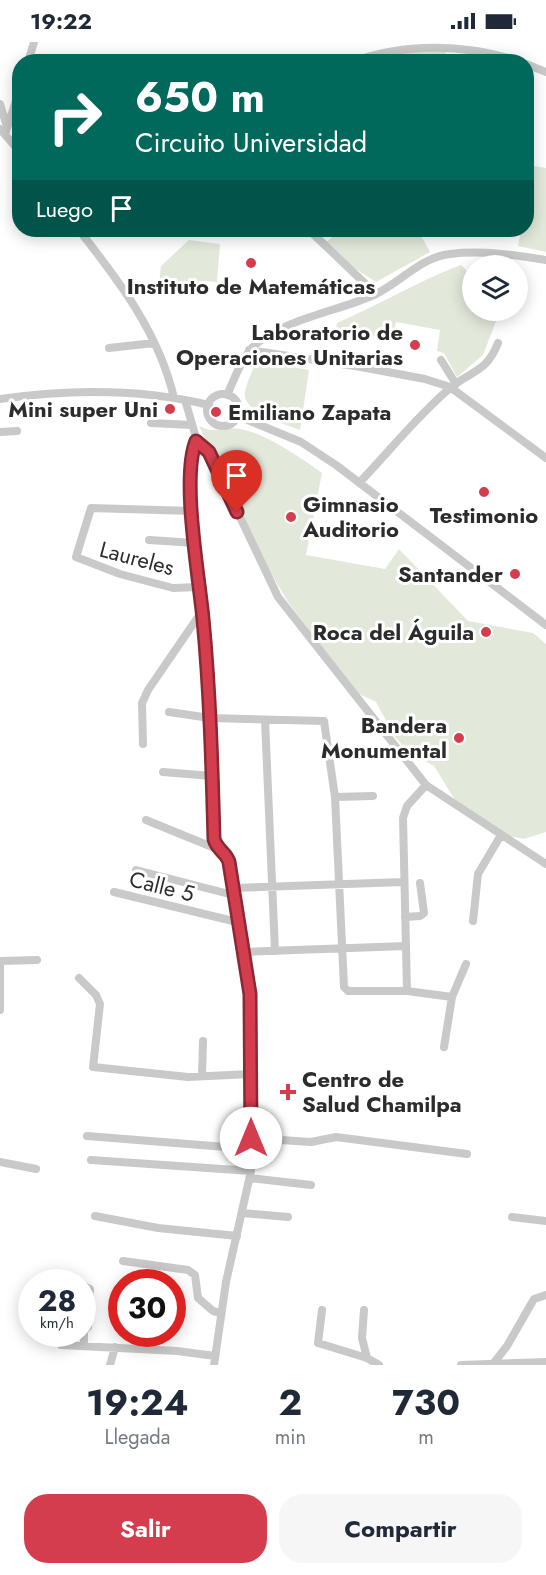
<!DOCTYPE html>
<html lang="es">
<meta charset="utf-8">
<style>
body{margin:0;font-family:Jost,sans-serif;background:#f6f6f7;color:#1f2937;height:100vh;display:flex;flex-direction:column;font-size:22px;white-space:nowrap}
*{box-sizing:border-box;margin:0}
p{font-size:20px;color:#747a83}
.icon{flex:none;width:33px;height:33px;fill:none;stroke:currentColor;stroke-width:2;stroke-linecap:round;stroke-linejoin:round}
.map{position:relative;height:1323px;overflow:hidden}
.drawer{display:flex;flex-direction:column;background:#fff;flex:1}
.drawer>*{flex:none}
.guide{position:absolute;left:12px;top:12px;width:522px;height:183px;border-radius:24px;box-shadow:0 3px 15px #0003;background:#00695c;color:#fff;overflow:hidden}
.buttons{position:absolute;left:462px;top:213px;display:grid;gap:12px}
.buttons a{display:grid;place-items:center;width:66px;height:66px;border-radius:50%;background:#fff;box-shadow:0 3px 15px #0003;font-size:30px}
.speed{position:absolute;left:18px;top:1227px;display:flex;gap:12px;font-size:30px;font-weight:700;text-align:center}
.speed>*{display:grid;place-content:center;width:78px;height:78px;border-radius:50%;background:#fff;box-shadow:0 3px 15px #0003;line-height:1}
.speed small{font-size:15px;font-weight:400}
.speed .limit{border:9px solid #d22;background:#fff;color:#111}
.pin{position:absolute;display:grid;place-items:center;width:51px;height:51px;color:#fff;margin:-62px -26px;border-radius:50% 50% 50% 0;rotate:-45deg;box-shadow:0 0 6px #0007}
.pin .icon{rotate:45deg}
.me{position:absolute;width:66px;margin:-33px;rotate:0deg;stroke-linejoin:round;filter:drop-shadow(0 0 4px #0008)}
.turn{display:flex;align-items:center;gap:21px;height:126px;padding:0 24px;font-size:27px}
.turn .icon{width:78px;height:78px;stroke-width:2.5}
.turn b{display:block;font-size:42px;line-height:51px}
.then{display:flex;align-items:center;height:57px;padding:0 24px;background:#0003;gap:12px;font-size:22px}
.eta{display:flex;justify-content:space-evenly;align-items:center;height:102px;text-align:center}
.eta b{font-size:36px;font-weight:700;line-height:42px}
.button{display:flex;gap:12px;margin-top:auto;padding:12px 24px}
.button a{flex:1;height:69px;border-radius:24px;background:#d43d4e;color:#fff;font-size:24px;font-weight:700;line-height:69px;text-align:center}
.button a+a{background:#f6f6f7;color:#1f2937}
.status{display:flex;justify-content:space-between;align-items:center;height:42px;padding:0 30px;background:#fff;direction:ltr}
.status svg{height:16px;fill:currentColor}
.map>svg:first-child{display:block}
.green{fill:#e2e8da}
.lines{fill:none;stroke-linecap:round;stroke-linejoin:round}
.minor{stroke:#c9c9c9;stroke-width:8}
.route-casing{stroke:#8a2833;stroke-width:15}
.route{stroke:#d43d4e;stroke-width:10}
.poi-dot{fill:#d43d4e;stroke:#fff;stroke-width:2}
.labels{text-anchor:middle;stroke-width:6;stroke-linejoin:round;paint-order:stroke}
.poi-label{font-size:22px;font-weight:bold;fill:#2c2c2c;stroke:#fff;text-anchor:end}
.street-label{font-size:22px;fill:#2c2c2c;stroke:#fff}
</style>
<div class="status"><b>19:22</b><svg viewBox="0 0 49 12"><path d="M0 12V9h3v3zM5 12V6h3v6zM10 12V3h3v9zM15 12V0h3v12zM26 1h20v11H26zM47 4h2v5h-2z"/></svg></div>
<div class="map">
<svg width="546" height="1323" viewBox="0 0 546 1323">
<rect width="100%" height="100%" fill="#fff"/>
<path class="green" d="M395 7 446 8 444 19 363 20Z
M534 124 546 126V210L518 204 521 188H526L527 161Z
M341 188H418L430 210 376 240 345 220 325 201Z
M189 198 220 202 217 240 204 239 190 253 158 250 161 224Z
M461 223 469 231 472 230V268L500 269 483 313 457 335 444 311 437 309 440 288 396 280 393 297 336 287 337 281C379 263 418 239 461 223Z
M257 318 309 328 300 388C286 382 241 370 245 350 247 339 253 328 257 318Z
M199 384C217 393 222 384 240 387 263 390 303 417 322 431L306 513 385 527 399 507 468 579 533 591 546 602V790L524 797 509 794 455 758 434 724 408 709 395 695 376 660 355 650 288 560 260 513Z"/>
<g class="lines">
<path class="minor" d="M28 20 34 0
M352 20C406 0 466 2 522 20
M526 22 546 30
M0 62 7 85
M0 87 20 110
M5 92 20 47
M79 188C119 239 159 291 174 356
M309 188 376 252
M109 306 154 301
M249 308 361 325 425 337 450 345 546 416
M441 318 456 342
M207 368a16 16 0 1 1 32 0a16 16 0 1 1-32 0Z
M227 353C235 336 242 314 256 302 286 277 338 269 374 253 400 241 421 215 450 212 482 208 515 213 546 218
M0 357C70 347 139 346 209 363
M185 358 197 399 191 413 192 469 210 676 214 797 217 807 225 812 229 821 250 952 251 1129 226 1240 214 1323
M238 374 301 400 336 423 546 583
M151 381 192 383
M0 390 17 389
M197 399 209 410 278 555 426 743 546 822
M359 441C389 410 416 375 449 347 469 329 486 332 498 301
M192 469 91 466 76 515 120 532 173 546 199 545
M149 498 195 501
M169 670 210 676 324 679 335 755 344 945 348 949H407L452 955
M265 678 275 909
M143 702 142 661 148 648 198 575
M163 730 212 734
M335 755 373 754
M146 778 217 807
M136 828 233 853
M232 846 403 840
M114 850 237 880
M405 875 420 874 424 871 420 841
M473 879 478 832 501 793
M243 910 406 904
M0 919 37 918
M0 924V968
M79 936 96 953 100 962 93 1025 188 1035 251 1032
M407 949 403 776 407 764 426 743
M444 1005 452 955 466 922
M202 1034 203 999
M87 1094 251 1107
M251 1096 311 1100 336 1095 467 1112
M91 1118 251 1129
M0 1120 36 1127
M250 1136 311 1143
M243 1171 288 1175
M95 1174 158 1186 237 1194
M512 1175 546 1179
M123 1219 188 1228 195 1233 198 1256 213 1269 221 1271
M82 1243 90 1247 88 1285 84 1289V1304
M322 1268 318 1301 367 1316 379 1323
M364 1268 362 1296 367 1316
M61 1303 177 1309 215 1314
M493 1322 507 1304 534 1257 546 1253
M110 1323 115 1305
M461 1323 546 1320"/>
</g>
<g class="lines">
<g class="route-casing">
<path id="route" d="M237 470 209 410 196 399C181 436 199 534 203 577 210 650 212 723 214 797 217 808 226 810 229 820L250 952 251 1096"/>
</g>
<use href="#route" class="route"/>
</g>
<g class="poi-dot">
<circle cx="251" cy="221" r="6"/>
<circle cx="415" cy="303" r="6"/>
<circle cx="170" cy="367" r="6"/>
<circle cx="216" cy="370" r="6"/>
<circle cx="484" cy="450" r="6"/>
<circle cx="291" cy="475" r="6"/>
<circle cx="515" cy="532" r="6"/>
<circle cx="486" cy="590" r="6"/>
<circle cx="459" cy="696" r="6"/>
<path d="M285 1041h6v6h6v6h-6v6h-6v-6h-6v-6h6z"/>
</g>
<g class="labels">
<g class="poi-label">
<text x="251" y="252" text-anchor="middle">Instituto de Matemáticas</text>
<text x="403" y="298">Laboratorio de<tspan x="403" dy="25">Operaciones Unitarias</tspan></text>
<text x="158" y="375">Mini super Uni</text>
<text x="228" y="378" text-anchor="start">Emiliano Zapata</text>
<text x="303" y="470" text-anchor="start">Gimnasio<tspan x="303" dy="25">Auditorio</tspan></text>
<text x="484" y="481" text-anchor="middle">Testimonio</text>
<text x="503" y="540">Santander</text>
<text x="474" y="598">Roca del Águila</text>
<text x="447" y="691">Bandera<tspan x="447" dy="25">Monumental</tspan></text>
<text x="302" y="1045" text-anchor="start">Centro de<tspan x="302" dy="25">Salud Chamilpa</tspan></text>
</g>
<g class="street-label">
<text transform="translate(137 516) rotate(15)" y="8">Laureles</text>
<text transform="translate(162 844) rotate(14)" y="8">Calle 5</text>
</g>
</g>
</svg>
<div class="buttons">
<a><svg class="icon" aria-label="layers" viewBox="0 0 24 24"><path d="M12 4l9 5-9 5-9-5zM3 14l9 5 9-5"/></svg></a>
</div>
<div class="speed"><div>28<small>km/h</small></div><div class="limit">30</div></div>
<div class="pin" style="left:237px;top:470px;background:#d93025"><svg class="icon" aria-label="arrive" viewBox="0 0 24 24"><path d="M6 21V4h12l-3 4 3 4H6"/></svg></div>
<svg class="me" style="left:251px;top:1096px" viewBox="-20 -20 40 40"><circle r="19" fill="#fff"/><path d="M0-13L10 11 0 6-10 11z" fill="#d43d4e"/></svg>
<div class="guide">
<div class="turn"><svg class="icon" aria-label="right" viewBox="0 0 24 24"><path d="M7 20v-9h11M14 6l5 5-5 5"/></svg><div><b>650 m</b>Circuito Universidad</div></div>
<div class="then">Luego<svg class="icon" aria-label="arrive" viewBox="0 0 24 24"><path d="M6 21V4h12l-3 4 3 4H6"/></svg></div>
</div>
</div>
<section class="drawer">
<div class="eta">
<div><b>19:24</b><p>Llegada</p></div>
<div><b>2</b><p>min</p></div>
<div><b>730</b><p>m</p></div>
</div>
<div class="button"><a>Salir</a><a>Compartir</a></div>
</section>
